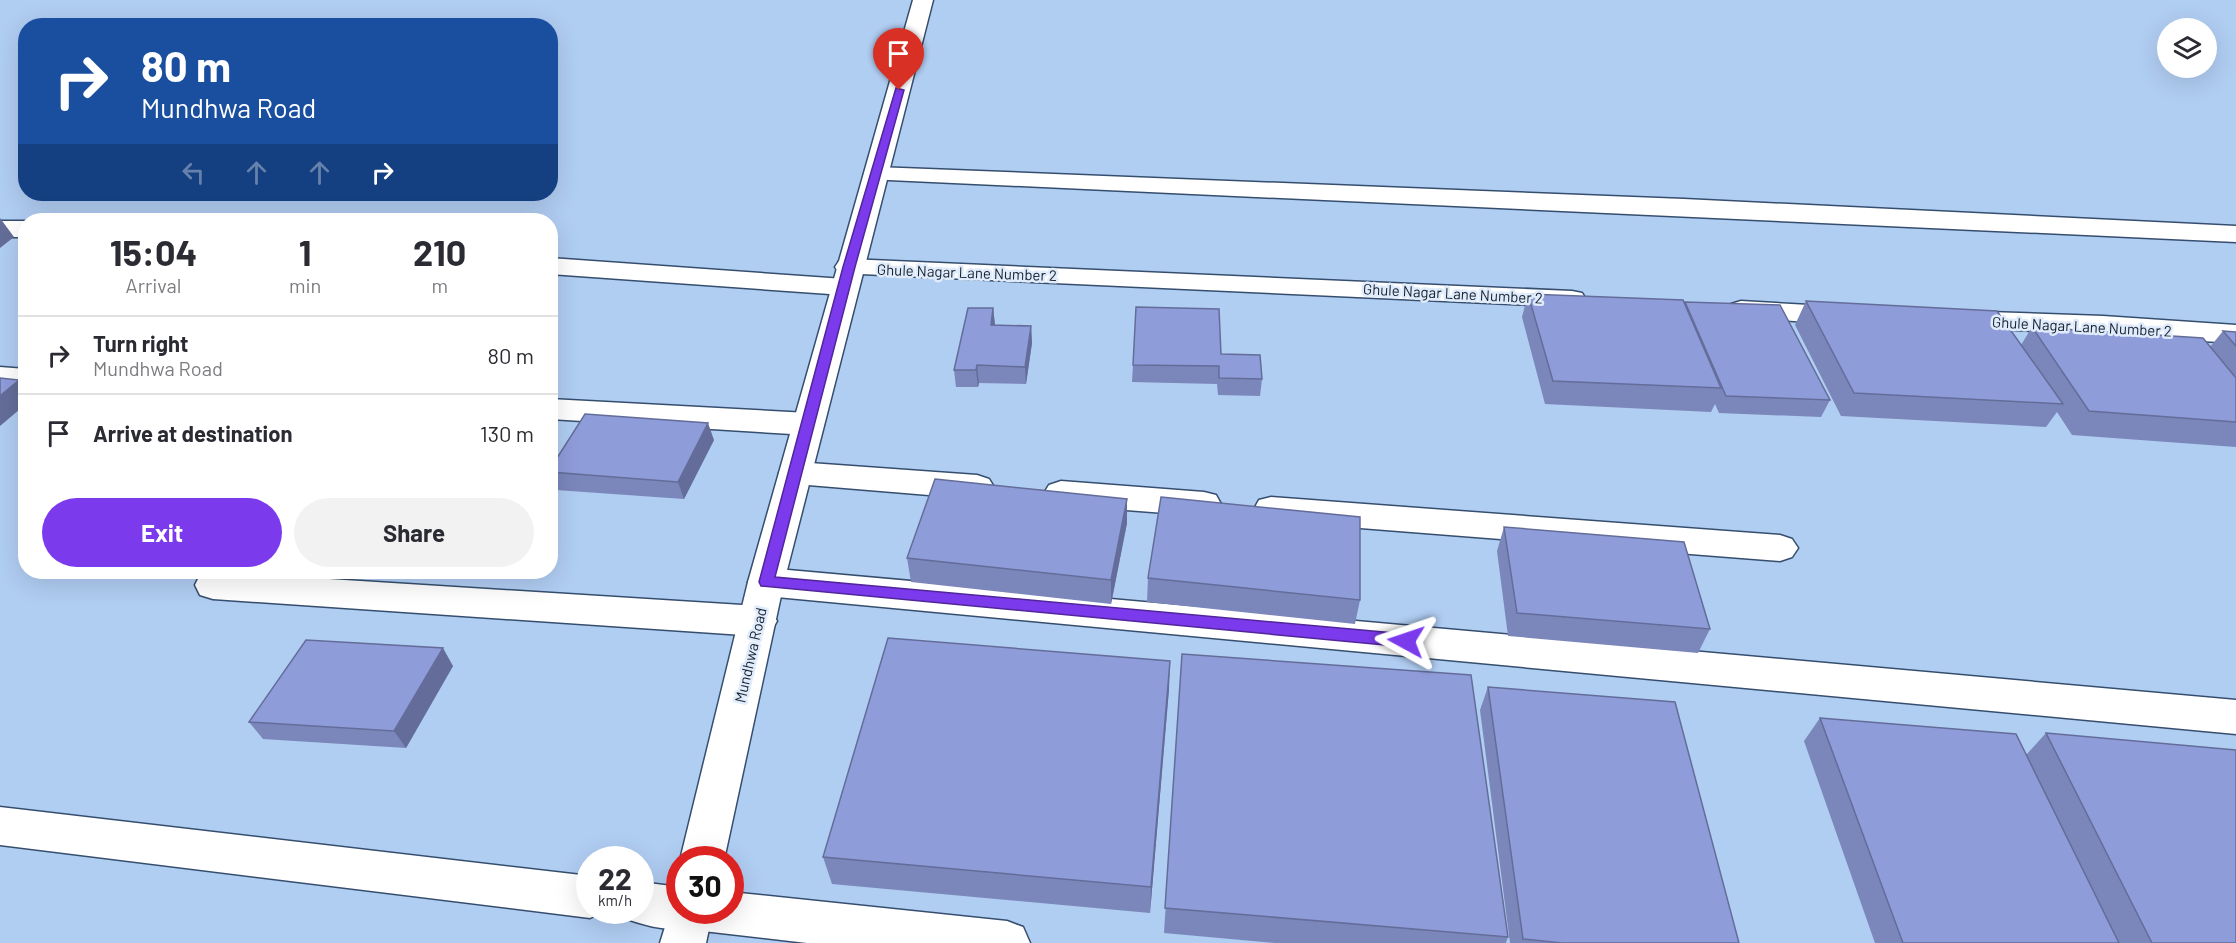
<!DOCTYPE html>
<html lang="en">
<head>
<meta charset="utf-8">
<style>
	body { margin:0; font-family:Barlow,sans-serif; background:#f2f2f3; color:#2b2b33; height:100vh; display:flex; flex-direction:column; font-size:22px; white-space:nowrap }
	* { box-sizing:border-box; margin:0 }
	p { font-size:20px; color:#7c7c81 }
	.icon { flex:none; width:33px; height:33px; fill:none; stroke:currentColor; stroke-width:2; stroke-linecap:round; stroke-linejoin:round }
	.map { position:relative; flex:1; overflow:hidden }
	.panel { position:absolute; left:18px; top:213px; width:540px; height:366px; display:flex; flex-direction:column; background:#fff; border-radius:24px; box-shadow:0 6px 24px #0002 }
	.panel>* { flex:none }
	.banner { position:absolute; left:18px; top:18px; width:540px; height:183px; border-radius:24px; box-shadow:0 6px 24px #0002; background:#1a4fa0; color:#fff; overflow:hidden }
	.buttons { position:absolute; left:2157px; top:18px; display:grid; gap:12px }
	.buttons a { display:grid; place-items:center; width:60px; height:60px; border-radius:50%; background:#fff; box-shadow:0 6px 24px #0002; font-size:30px }
	.speed { position:absolute; left:576px; top:846px; display:flex; gap:12px; font-size:30px; font-weight:700; text-align:center }
	.speed>* { display:grid; place-content:center; width:78px; height:78px; border-radius:50%; background:#fff; box-shadow:0 6px 24px #0002; line-height:1 }
	.speed small { font-size:15px; font-weight:400 }
	.speed .limit { border:9px solid #d22; background:#fff; color:#111 }
	.pin { position:absolute; display:grid; place-items:center; width:51px; height:51px; color:#fff; margin:-62px -26px; border-radius:50% 50% 50% 0; rotate:-45deg; box-shadow:0 0 6px #0007 }
	.pin .icon { rotate:45deg }
	.me { position:absolute; width:66px; margin:-33px; rotate:275deg; stroke-linejoin:round; filter:drop-shadow(0 0 4px #0008) }
	.turn { display:flex; align-items:center; gap:21px; height:126px; padding:0 24px; font-size:27px }
	.turn .icon { width:78px; height:78px; stroke-width:2.5 }
	.turn b { display:block; font-size:42px; line-height:51px }
	.lanes { display:flex; align-items:center; height:57px; padding:0 24px; background:#0003; justify-content:center; gap:30px; direction:ltr }
	.lanes .off { opacity:.35 }
	.eta { display:flex; justify-content:space-evenly; align-items:center; height:102px; text-align:center }
	.eta b { font-size:36px; font-weight:700; line-height:42px }
	.cta { display:flex; gap:12px; margin-top:auto; padding:12px 24px }
	.cta a { flex:1; height:69px; border-radius:36px; background:#7c3aed; color:#fff; font-size:24px; font-weight:700; line-height:69px; text-align:center }
	.cta a+a { background:#f2f2f3; color:#2b2b33 }
	ul { padding:0; list-style:none }
	li { display:flex; align-items:center; gap:18px; height:78px; padding:0 24px; border-top:2px solid #e1e1e2 }
	li div { flex:1 }
	li b { display:block; font-size:22px }
	li em { font-style:normal }
	.map>svg:first-child { display:block }
	.lines { fill:none; stroke-linecap:round; stroke-linejoin:round }
	.minor-casing { stroke:#364e6e; stroke-width:3 }
	.major-casing { stroke:#364e6e; stroke-width:3 }
	.minor { fill:#fff; fill-rule:evenodd }
	.major { fill:#fff; fill-rule:evenodd }
	.wall { fill:#7b86bb }
	.shaded-wall { fill:#646d99 }
	.building { fill:#8f9cda; stroke:#646d99; stroke-width:1.5 }
	.route { fill:#7c3aed; stroke:#51269a; stroke-width:1.5 }
	.labels { text-anchor:middle; dominant-baseline:central; stroke-width:5; stroke-linejoin:round; paint-order:stroke }
	.street-label { font-size:15px; fill:#16212f; stroke:#e0ecfb }
</style>
</head>
<body>
<div class="map">
<svg width="2236" height="943" viewBox="0 0 2236 943">
	<rect width="100%" height="100%" fill="#b0cdf2"/>
	<g class="lines">
		<defs>
			<g id="minor">
				<polygon points="876,167 1684,199 2236,226 2236,242 867,179 864,174 867,169"/>
				<rect x="0" y="221" width="26" height="16"/>
				<polygon points="550,258 844,279 854,281 858,287 854,293 844,295 550,274"/>
				<polygon points="849,259 1572,291 1582,293 1586,299 1582,305 1572,307 839,273 835,267 839,261"/>
				<polygon points="1741,301 1845,307 1855,310 1859,316 1855,322 1845,325 1731,316 1727,310 1731,304"/>
				<polygon points="1959,311 2103,316 2236,325 2236,343 1949,326 1945,320 1949,314"/>
				<polygon points="0,367 26,369 26,389 0,387"/>
				<polygon points="550,399 808,413 819,417 824,424 819,431 808,435 550,419"/>
				<polygon points="796,462 977,475 989,479 994,487 989,495 977,499 796,484 784,481 779,473 784,465"/>
				<polygon points="1061,481 1204,492 1216,495 1221,504 1216,513 1204,516 1061,505 1049,501 1044,493 1049,485"/>
				<polygon points="1271,497 1780,535 1792,539 1798,548 1792,557 1780,561 1271,521 1259,518 1254,509 1259,500"/>
				<polygon points="766,568 2236,700 2236,734 766,596 753,592 748,582 753,572"/>
				<polygon points="217,572 758,606 771,611 777,621 771,631 758,636 213,599 200,595 195,585 200,575"/>
				<polygon points="0,807 590,876 590,910 606,910 590,918 0,845"/>
				<path d="M 640,882 L 680,887 L 680,910 L 730,910 L 730,892 L 1007,921 L 1023,927 L 1030,943 L 807,943 L 703,931 L 689,926 C 670,933 643,925 624,918 L 621,910 L 640,910 Z"/>
			</g>
			<g id="major">
				<polygon points="913,0 933,0 784,582 724,860 680,860 748,582"/>
				<polygon points="680,893 680,910 713,910 706,943 660,943 675,895"/>
			</g>
		</defs>
		<!-- minor casing -->
		<use href="#minor" class="minor-casing"/>
		<!-- major casing -->
		<use href="#major" class="major-casing"/>
		<!-- minor -->
		<use href="#minor" class="minor"/>
		<!-- major -->
		<use href="#major" class="major"/>
	</g>
	<!-- wall -->
	<g class="wall">
		<polygon points="1528,294 1684,303 1685,302 1830,400 1821,417 1719,413 1715,404 1711,412 1545,404 1522,317"/>
		<polygon points="1806,301 2021,345 2032,327 2210,347 2223,331 2236,332 2236,447 2072,435 2057,412 2046,427 1841,416 1795,325"/>
		<polygon points="993,308 995,325 1031,326 1032,343 1026,384 979,383 978,387 956,387 954,370"/>
		<polygon points="1221,354 1262,379 1260,396 1218,395 1217,384 1132,382 1133,365"/>
		<polygon points="714,440 684,499 556,490 550,477 550,469"/>
		<polygon points="1127,499 1127,523 1111,604 911,582 907,558"/>
		<polygon points="1504,527 1710,629 1698,653 1508,636 1497,551"/>
		<polygon points="1148,578 1360,600 1355,624 1147,602"/>
		<polygon points="1182,654 1508,937 1506,943 1275,943 1164,933"/>
		<polygon points="453,666 406,748 263,739 249,722"/>
		<polygon points="1488,687 1739,943 1510,943 1480,710"/>
		<polygon points="1169,689 1150,913 832,884 823,857"/>
		<polygon points="1820,718 2026,755 2046,733 2236,943 1875,943 1804,741"/>
	</g>
	<!-- shaded-wall -->
	<g class="shaded-wall">
		<polygon points="0,218 14,237 0,248"/>
		<polygon points="993,308 995,325 991,325"/>
		<polygon points="1031,326 1032,343 1026,384 1025,367"/>
		<polygon points="977,365 979,383 978,387 976,370"/>
		<polygon points="19,380 26,388 26,404 0,426 0,396"/>
		<polygon points="708,423 714,440 684,499 678,482"/>
		<polygon points="1127,499 1127,523 1111,604 1111,580"/>
		<polygon points="443,648 453,666 406,748 394,731"/>
		<polygon points="1170,661 1169,689 1150,913 1151,887"/>
	</g>
	<!-- building -->
	<g class="building">
		<polygon points="1528,294 1683,300 1721,388 1553,381"/>
		<polygon points="1806,301 1997,311 2063,404 1854,393"/>
		<polygon points="1685,302 1780,305 1830,400 1726,396"/>
		<polygon points="1136,307 1219,309 1221,354 1260,355 1262,379 1219,378 1219,366 1133,365"/>
		<polygon points="968,308 993,308 991,325 1031,326 1025,367 977,365 976,370 954,370"/>
		<polygon points="2032,327 2203,338 2236,378 2236,422 2089,411"/>
		<polygon points="2223,331 2236,332 2236,346"/>
		<polygon points="0,378 19,380 0,396"/>
		<polygon points="585,414 708,423 678,482 550,472 550,469"/>
		<polygon points="935,479 1127,499 1111,580 907,558"/>
		<polygon points="1161,497 1360,517 1360,600 1148,578"/>
		<polygon points="1504,527 1684,542 1710,629 1517,613"/>
		<polygon points="888,638 1170,661 1151,887 823,857"/>
		<polygon points="306,640 443,648 394,731 249,722"/>
		<polygon points="1182,654 1471,675 1508,937 1165,908"/>
		<polygon points="1488,687 1675,702 1739,943 1562,943 1523,939"/>
		<polygon points="1820,718 2016,734 2119,943 1903,943"/>
		<polygon points="2046,733 2236,750 2236,943 2152,943"/>
	</g>
	<!-- route -->
	<polygon class="route" points="896,88 904,90 855,267 775,577 1406,634 1414,641 1412,645 1406,647 761,586 759,582 843,267"/>
	<g class="labels">
		<!-- street labels -->
		<g class="street-label">
			<text transform="translate(967 272) rotate(2)">Ghule Nagar Lane Number 2</text>
			<text transform="translate(1453 293) rotate(3)">Ghule Nagar Lane Number 2</text>
			<text transform="translate(2082 326) rotate(3)">Ghule Nagar Lane Number 2</text>
			<text transform="translate(750 655) rotate(-77)">Mundhwa Road</text>
		</g>
	</g>
</svg>
<div class="buttons">
<a><svg class="icon" aria-label="layers" viewBox="0 0 24 24"><path d="M12 4l9 5-9 5-9-5zM3 14l9 5 9-5"/></svg></a>
</div>
<div class="speed"><div>22<small>km/h</small></div><div class="limit">30</div></div>
<div class="pin" style="left:899px;top:90px;background:#d93025"><svg class="icon" aria-label="arrive" viewBox="0 0 24 24"><path d="M6 21V4h12l-3 4 3 4H6"/></svg></div>
<svg class="me" style="left:1406px;top:641px" viewBox="-20 -20 40 40"><path d="M0-17L14 15 0 8-14 15z" fill="#7c3aed" stroke="#fff" stroke-width="4"/></svg>
<div class="banner">
<div class="turn"><svg class="icon" aria-label="right" viewBox="0 0 24 24"><path d="M7 20v-9h11M14 6l5 5-5 5"/></svg><div><b>80 m</b>Mundhwa Road</div></div>
<div class="lanes"><svg class="icon off" aria-label="left" viewBox="0 0 24 24"><path d="M17 20v-9H6M10 6l-5 5 5 5"/></svg><svg class="icon off" aria-label="ahead" viewBox="0 0 24 24"><path d="M12 20V5M6 11l6-6 6 6"/></svg><svg class="icon off" aria-label="ahead" viewBox="0 0 24 24"><path d="M12 20V5M6 11l6-6 6 6"/></svg><svg class="icon" aria-label="right" viewBox="0 0 24 24"><path d="M7 20v-9h11M14 6l5 5-5 5"/></svg></div>
</div>
<section class="panel">
<div class="eta">
<div><b>15:04</b><p>Arrival</p></div>
<div><b>1</b><p>min</p></div>
<div><b>210</b><p>m</p></div>
</div>
<ul>
<li><svg class="icon" aria-label="right" viewBox="0 0 24 24"><path d="M7 20v-9h11M14 6l5 5-5 5"/></svg><div><b>Turn right</b><p>Mundhwa Road</p></div><em>80 m</em></li>
<li><svg class="icon" aria-label="arrive" viewBox="0 0 24 24"><path d="M6 21V4h12l-3 4 3 4H6"/></svg><div><b>Arrive at destination</b></div><em>130 m</em></li>
</ul>
<div class="cta"><a>Exit</a><a>Share</a></div>
</section>
</div>
</body>
</html>
